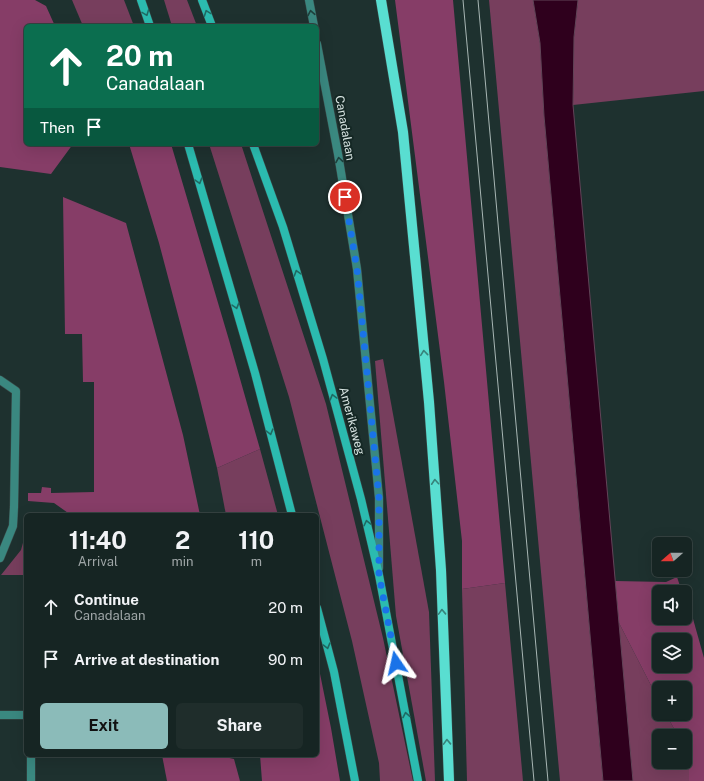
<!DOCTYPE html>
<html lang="en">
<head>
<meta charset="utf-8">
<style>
	body { margin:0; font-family:"Public Sans",sans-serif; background:#1f2d2b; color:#f1f3f6; height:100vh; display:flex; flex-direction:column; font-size:15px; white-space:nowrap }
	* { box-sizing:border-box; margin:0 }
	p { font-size:13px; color:#9ea5a6 }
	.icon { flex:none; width:22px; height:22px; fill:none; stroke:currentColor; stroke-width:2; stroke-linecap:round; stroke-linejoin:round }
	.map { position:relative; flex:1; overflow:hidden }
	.panel { position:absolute; left:24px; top:513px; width:295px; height:244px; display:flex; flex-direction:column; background:#162523; border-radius:6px; box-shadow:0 4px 16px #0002,0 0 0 1px #354241 }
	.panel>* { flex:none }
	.top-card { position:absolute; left:24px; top:24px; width:295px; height:122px; border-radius:6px; box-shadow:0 4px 16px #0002,0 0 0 1px #354241; background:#0b6e4f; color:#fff; overflow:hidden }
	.needle { width:26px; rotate:250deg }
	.fabs { position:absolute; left:652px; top:537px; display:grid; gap:8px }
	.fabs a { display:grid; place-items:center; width:40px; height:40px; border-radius:6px; background:#162523; box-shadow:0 4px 16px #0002,0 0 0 1px #354241; font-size:20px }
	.pin { position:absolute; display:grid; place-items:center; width:34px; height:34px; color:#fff; margin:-17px; border:2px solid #fff; border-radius:50%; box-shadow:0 1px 4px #0007 }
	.me { position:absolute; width:44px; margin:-22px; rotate:349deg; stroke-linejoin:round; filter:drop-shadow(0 0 3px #0008) }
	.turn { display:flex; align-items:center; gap:14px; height:84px; padding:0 16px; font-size:18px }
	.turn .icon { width:52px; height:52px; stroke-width:2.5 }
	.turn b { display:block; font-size:28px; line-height:34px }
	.then { display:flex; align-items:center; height:38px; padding:0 16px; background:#0003; gap:8px; font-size:15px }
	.eta { display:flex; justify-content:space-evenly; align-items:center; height:68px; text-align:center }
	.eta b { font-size:24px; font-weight:700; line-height:28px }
	.primary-button { display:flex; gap:8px; margin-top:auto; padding:8px 16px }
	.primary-button a { flex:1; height:46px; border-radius:6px; background:#8bbbb9; color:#111; font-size:16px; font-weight:700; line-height:46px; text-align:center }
	.primary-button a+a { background:#1f2d2b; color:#f1f3f6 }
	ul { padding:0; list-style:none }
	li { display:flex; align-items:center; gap:12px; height:52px; padding:0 16px }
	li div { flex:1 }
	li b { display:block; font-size:15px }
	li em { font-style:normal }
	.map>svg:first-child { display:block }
	.green { fill:#773e5d }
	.forest { fill:#863d67; fill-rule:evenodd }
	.water { fill:#2f001d; stroke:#624458 }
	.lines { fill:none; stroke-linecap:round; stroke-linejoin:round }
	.service-casing { stroke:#3c4e4c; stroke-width:9 }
	.minor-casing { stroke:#3c4e4c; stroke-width:9 }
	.secondary-casing { stroke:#3c4e4c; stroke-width:9 }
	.primary-casing { stroke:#3c4e4c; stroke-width:11 }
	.service { stroke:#3a8880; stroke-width:8 }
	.minor { stroke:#3a8880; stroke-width:8 }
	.secondary { stroke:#2bbbaf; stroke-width:8 }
	.primary { stroke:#59ded1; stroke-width:10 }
	.tram { stroke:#a8b6b4; stroke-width:1 }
	.oneway { stroke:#1f6a63 }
	.oneway2 { stroke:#1e403c }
	.oneway3 { stroke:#37837b }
	.route { stroke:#1a73e8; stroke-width:7; stroke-dasharray:0 12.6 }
	.labels { text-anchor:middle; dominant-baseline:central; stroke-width:4; stroke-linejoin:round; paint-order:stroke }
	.street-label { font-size:12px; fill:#d8e4e2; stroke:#152825 }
</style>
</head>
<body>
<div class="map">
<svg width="704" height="781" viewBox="0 0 704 781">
	<rect width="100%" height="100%" fill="#1e312f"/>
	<!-- green -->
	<g class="green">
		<polygon points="72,0 124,0 134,26 83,26"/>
		<polygon points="164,0 187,0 197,26 172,26"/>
		<polygon points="489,0 533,0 540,43 544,116 603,781 560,781"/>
		<polygon points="578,0 704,0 704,91 573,105 574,37"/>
		<polygon points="209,144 241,144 326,404 383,638 413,781 380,781 379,763 352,641 289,397"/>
		<polygon points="383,359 429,612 435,781 426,781 396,616 375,361"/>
		<polygon points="260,449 278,515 226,515 217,468"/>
		<polygon points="26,532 26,575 1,575 21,550"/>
		<polygon points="505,583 523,781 467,781 462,589"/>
		<polygon points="618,621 659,701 659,714 666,714 678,736 659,736 659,762 685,762 685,755 689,769 689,781 633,781"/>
	</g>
	<!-- forest -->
	<g class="forest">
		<polygon points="0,0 35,0 46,6 55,26 26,26 26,144 73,144 51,174 0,167"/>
		<polygon points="395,0 453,0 505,583 462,589 462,541 444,382"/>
		<polygon points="129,144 171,144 229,340 260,449 217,468 197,387 159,243"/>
		<polygon points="63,197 126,223 183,435 200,515 71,515 54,503 28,501 28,493 41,493 42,487 51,488 51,493 94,492 94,382 83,382 82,334 65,334"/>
		<path d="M 677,577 L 682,592 L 659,592 L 659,618 L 685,618 L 685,601 L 688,601 L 704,658 L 704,781 L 689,781 L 689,769 L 685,755 L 685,736 L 678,736 L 666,714 L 685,714 L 685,688 L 659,688 L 659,701 L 618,621 L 615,581 L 666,582 ZM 659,640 L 685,640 L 685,666 L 659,666 Z"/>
		<polygon points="317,659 331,728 340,781 262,781 260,755 317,755"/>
		<polygon points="162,755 216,755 234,759 240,781 167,781"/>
	</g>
	<!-- water -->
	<polygon class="water" points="533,0 578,0 574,37 573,105 633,781 603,781 544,116 540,43"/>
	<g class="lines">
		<defs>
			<g id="service">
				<polyline points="0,715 26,715"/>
				<polyline points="31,781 31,755"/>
			</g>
			<g id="minor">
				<polyline points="309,0 314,26"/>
				<polyline points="317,44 338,154 357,269 379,498 379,568"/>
				<polyline points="0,380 16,391 14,507 13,526 0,558"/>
			</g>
			<g id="secondary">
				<polyline points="141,0 150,26"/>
				<polyline points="202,0 212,26"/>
				<polyline points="188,144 255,373 292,515"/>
				<polyline points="253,144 283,227 323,359 361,499 379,575 418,781"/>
				<polyline points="317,608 334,672 355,781"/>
			</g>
			<polyline id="primary" points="381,0 403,132 429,402 441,570 449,781"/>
		</defs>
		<!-- service casing -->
		<use href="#service" class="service-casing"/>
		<!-- minor casing -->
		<use href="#minor" class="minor-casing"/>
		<!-- secondary casing -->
		<use href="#secondary" class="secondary-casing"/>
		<!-- primary casing -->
		<use href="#primary" class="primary-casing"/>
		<!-- service -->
		<use href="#service" class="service"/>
		<!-- minor -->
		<use href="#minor" class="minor"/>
		<!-- secondary -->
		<use href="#secondary" class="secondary"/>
		<!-- primary -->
		<use href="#primary" class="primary"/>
		<!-- tram -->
		<g class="tram">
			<polyline points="463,0 534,781"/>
			<polyline points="478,0 548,781"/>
		</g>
	</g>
	<!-- one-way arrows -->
	<defs><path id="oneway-chevron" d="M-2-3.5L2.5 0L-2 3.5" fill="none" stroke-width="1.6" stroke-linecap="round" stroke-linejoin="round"/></defs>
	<g class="oneway">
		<use href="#oneway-chevron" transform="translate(146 13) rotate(69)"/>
		<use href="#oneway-chevron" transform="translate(207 13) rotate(-110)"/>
		<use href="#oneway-chevron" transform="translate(199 181) rotate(74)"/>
		<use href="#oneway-chevron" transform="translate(297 273) rotate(-107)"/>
		<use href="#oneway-chevron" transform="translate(236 306) rotate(74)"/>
		<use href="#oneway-chevron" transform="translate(333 397) rotate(-105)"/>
		<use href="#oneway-chevron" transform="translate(270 432) rotate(75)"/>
		<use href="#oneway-chevron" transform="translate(367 523) rotate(-103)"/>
		<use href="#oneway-chevron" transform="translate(327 646) rotate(75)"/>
		<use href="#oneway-chevron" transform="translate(406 715) rotate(-101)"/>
	</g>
	<g class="oneway2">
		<use href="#oneway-chevron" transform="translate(311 13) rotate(-101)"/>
		<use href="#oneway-chevron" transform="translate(339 160) rotate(-99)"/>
	</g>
	<g class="oneway3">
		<use href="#oneway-chevron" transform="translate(424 353) rotate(-96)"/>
		<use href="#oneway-chevron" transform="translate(435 482) rotate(-94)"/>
		<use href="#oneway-chevron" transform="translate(442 612) rotate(-92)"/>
		<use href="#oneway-chevron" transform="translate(447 742) rotate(-92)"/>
	</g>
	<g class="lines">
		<!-- route -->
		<polyline class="route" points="345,197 357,269 379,498 379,575 396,663"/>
	</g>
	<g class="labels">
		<!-- street labels -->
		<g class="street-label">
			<text transform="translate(345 128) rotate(80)">Canadalaan</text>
			<text transform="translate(352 421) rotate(75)">Amerikaweg</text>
		</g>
	</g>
</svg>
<div class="fabs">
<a><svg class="needle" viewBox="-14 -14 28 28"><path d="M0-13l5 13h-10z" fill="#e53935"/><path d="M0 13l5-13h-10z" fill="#9ea5a6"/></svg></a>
<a><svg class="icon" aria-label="sound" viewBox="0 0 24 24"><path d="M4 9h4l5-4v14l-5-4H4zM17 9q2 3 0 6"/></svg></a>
<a><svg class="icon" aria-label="layers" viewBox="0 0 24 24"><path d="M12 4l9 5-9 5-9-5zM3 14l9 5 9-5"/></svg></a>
<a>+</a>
<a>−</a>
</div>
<div class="pin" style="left:345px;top:197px;background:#d93025"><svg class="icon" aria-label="arrive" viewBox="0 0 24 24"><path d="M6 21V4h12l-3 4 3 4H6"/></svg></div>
<svg class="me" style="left:396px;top:663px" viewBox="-20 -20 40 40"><path d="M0-17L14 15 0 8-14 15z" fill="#1a73e8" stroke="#fff" stroke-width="4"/></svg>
<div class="top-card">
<div class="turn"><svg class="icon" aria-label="ahead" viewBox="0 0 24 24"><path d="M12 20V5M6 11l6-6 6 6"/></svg><div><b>20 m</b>Canadalaan</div></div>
<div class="then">Then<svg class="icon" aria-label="arrive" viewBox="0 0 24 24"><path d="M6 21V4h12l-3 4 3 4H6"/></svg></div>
</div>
<section class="panel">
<div class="eta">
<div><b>11:40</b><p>Arrival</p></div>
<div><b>2</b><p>min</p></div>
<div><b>110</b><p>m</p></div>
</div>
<ul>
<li><svg class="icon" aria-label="ahead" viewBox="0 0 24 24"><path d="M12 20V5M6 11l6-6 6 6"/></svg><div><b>Continue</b><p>Canadalaan</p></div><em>20 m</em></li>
<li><svg class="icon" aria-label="arrive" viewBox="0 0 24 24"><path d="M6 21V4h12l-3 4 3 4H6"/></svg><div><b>Arrive at destination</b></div><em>90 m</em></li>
</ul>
<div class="primary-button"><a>Exit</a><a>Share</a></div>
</section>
</div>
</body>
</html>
